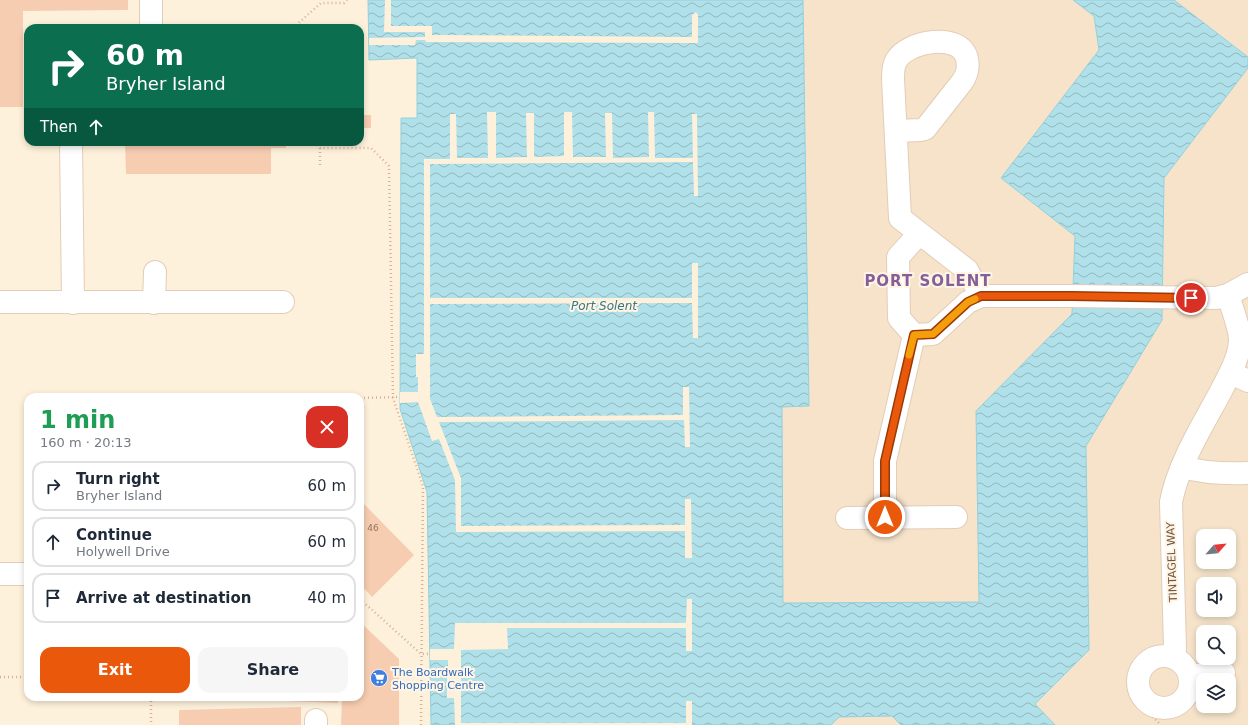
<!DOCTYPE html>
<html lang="en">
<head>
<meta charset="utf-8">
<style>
	body { margin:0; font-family:"DejaVu Sans",sans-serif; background:#f6f6f7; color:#1f2937; height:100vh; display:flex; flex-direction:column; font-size:15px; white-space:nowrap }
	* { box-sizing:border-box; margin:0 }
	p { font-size:13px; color:#747a83 }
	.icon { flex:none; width:22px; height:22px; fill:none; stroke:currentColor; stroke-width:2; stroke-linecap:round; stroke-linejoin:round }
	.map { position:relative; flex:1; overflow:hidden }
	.drawer { position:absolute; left:24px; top:393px; width:340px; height:308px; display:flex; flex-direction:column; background:#fff; border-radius:12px; box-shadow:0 2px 6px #0003 }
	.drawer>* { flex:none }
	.hud { position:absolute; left:24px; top:24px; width:340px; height:122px; border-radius:12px; box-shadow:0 2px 6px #0003; background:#0b6e4f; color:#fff; overflow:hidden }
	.needle { width:26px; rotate:63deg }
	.buttons { position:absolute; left:1196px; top:529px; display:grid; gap:8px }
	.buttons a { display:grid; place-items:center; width:40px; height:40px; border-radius:8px; background:#fff; box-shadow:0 2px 6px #0003; font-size:20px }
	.pin { position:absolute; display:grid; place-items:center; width:34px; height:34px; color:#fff; margin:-17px; border:2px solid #fff; border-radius:50%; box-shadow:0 1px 4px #0007 }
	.me { position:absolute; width:44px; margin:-22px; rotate:0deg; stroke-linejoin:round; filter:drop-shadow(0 0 3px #0008) }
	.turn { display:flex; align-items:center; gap:14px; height:84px; padding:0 16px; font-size:18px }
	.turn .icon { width:52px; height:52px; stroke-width:2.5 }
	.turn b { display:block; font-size:28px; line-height:34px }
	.then { display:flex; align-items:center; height:38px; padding:0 16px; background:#0003; gap:8px; font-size:15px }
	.round { display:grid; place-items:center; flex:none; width:42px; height:42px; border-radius:12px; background:#f6f6f7 }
	.headline { display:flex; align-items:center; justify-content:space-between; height:68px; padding:0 16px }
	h1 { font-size:24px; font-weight:700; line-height:30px; color:#1e9e55 }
	.action { display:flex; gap:8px; margin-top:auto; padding:8px 16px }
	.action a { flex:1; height:46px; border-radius:12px; background:#ea580c; color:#fff; font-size:16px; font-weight:700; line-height:46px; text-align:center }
	.action a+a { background:#f6f6f7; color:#1f2937 }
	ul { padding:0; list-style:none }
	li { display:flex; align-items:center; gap:12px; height:50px; margin:0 8px 6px; padding:0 8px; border:2px solid #e0e1e3; border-radius:12px }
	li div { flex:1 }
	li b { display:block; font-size:15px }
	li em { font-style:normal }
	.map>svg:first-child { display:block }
	.residential { fill:#f6e3ca; fill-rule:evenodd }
	.water { fill:url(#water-waves); stroke:#95d0db }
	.pier { fill:#fef1dc }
	.building { fill:#f6cdb1 }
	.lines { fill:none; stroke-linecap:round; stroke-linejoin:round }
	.minor-casing { stroke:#e2cdb8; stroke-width:24 }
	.path { stroke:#dab195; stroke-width:2.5; stroke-dasharray:1 3; stroke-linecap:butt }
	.minor { stroke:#fff; stroke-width:22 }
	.route-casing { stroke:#983908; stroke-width:10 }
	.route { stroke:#ea580c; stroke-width:7 }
	.slow { stroke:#f59e0b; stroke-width:7 }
	.labels { text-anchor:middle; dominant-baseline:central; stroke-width:4; stroke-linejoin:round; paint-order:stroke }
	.number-label { font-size:9px; fill:#95745e }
	.street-label { font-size:11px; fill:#755643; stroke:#fff5e4 }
	.shop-label { font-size:11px; fill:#366cbe; stroke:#fff5e4; text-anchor:start }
	.water-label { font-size:12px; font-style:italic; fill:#397784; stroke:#fff5e4 }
	.district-label { font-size:15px; font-weight:bold; letter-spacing:1px; fill:#865e99; stroke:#fff5e4 }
</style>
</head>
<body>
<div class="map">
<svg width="1248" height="725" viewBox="0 0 1248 725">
	<defs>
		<pattern id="water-waves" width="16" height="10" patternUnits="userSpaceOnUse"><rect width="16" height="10" fill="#b0e0e9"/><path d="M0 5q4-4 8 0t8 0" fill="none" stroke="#94b8be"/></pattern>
	</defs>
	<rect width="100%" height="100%" fill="#fef1dc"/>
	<!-- residential -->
	<g class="residential">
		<polygon points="803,0 1073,0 1094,16 1099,50 1001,178 1075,236 1072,314 976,411 979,602 782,603 782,407 809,406"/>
		<polygon points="1174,0 1248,0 1248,57"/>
		<path d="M 1248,68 L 1248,725 L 1055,725 L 1035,704 L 1089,650 L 1086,446 L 1162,320 L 1164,178 ZM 1203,536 L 1229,536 L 1229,562 L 1203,562 ZM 1203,584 L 1229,584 L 1229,610 L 1203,610 ZM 1203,632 L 1229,632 L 1229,658 L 1203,658 ZM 1203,680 L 1229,680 L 1229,706 L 1203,706 Z"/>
		<polygon points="892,716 901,725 831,725 839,717"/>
	</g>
	<!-- water -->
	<polygon class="water" points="368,0 803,0 809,406 782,407 783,603 979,602 976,411 1072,314 1075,236 1001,178 1099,50 1094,16 1073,0 1174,0 1248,57 1248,68 1164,178 1162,320 1086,446 1089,650 1035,704 1055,725 901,725 892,716 839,717 831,725 431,725 427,492 400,409 401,118 417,118 417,58 369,60"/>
	<!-- pier -->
	<g class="pier">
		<polygon points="385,0 391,0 391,26 432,26 432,35 692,37 692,15 696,12 698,15 698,43 426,42 425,40 416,40 415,45 369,45 369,38 425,37 425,32 384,32"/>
		<polygon points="487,112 496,112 496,158 527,157 526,113 534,113 534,157 564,156 564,112 572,112 573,157 606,157 605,113 612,113 613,158 649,157 648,112 654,112 655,158 693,158 692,114 697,114 698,196 694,196 693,162 430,164 430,298 692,298 692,263 698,263 698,338 693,338 692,303 430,304 430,399 437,417 683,415 683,387 689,387 690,447 685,447 684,420 439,422 461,478 461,526 685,525 685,499 691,499 692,558 685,558 685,531 456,532 455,480 439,439 432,441 418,402 400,403 400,392 418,392 418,377 416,377 416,354 424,354 424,159 450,159 450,114 456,114 457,158 488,158"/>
		<polygon points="687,599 692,599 692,651 686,651 686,628 507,628 508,649 461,650 461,723 686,723 686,701 692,701 692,725 455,725 454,698 447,698 447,676 448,676 448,660 430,660 430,649 454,649 455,623 686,623"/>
	</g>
	<!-- building -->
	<g class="building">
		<polygon points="0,0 128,0 128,10 23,11 23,107 0,107"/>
		<rect x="360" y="115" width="11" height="13"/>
		<polygon points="125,142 286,142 286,148 271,148 271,174 126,174"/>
		<polygon points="360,500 414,555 372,597 360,584"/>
		<polygon points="360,622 399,659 399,725 341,725 342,697 360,697"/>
		<polygon points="288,697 339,697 338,703 288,701"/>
		<polygon points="301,707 301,725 179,725 179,710"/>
	</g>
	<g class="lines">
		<defs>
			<g id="minor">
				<polyline points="151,28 151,0"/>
				<path d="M 896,131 L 920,130 L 925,129 L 962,82 C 967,75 969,69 967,59 C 961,31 906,41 896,61 C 893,66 893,74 893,79 L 900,218 L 967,270 L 981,296"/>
				<polyline points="71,142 73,303"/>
				<polyline points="919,234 898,257 899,318 914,335 933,334 968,302 981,296 1072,296 1216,298 1228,295 1248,284"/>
				<polyline points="0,302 283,302"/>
				<polyline points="154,303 155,272"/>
				<polyline points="1231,373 1248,381"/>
				<path d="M 1182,467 C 1204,473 1225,474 1248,473"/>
				<polyline points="885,517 885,461 914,335"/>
				<polyline points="847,518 956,517"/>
				<polyline points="0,574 28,574"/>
				<circle cx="1164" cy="682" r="26"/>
				<path d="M 1174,658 L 1175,648 L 1171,502 C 1178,464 1203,425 1221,391 C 1229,375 1240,357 1240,339 C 1239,325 1232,309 1228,295"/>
				<polyline points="1190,677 1203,674 1224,673"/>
				<polyline points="316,720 316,725"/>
			</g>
		</defs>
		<!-- minor casing -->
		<use href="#minor" class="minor-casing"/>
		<!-- path -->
		<g class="path">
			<polyline points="293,28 321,3 344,3 347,0"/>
			<polyline points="314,142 320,148 371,148 389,166 393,398 423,486 421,725"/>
			<polyline points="320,148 320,165"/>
			<polyline points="360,398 400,397"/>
			<polyline points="360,599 421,654 430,654"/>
			<polyline points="0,677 28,677"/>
			<polyline points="151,697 151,725"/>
			<polyline points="1149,705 1153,717 1161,725"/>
		</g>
		<!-- minor -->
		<use href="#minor" class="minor"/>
	</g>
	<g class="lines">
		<defs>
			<polyline id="route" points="885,517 885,461 914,335 933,334 968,302 981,296 1072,296 1191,298"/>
		</defs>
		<!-- route casing -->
		<use href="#route" class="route-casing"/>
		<!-- route -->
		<use href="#route" class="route"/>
		<!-- slow -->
		<polyline class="slow" points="909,355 914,335 933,334 968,302 975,299"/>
	</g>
	<!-- icons -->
	<defs>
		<symbol id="supermarket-disc" viewBox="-11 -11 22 22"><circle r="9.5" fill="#3f7fe0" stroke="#fff5e4"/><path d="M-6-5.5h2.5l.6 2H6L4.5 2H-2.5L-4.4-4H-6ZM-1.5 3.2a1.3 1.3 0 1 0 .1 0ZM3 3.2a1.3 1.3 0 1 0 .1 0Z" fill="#fff"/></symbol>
	</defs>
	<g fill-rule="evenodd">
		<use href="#supermarket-disc" x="369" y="668" width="20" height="20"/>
	</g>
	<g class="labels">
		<!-- number labels -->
		<g class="number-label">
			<text x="373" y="528">46</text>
		</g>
		<!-- street labels -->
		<g class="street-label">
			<text transform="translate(1172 562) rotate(-92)">TINTAGEL WAY</text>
		</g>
		<!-- shop labels -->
		<g class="shop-label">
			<text x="392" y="672">The Boardwalk<tspan x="392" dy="13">Shopping Centre</tspan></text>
		</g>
		<!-- water labels -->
		<g class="water-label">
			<text x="604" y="306">Port Solent</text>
		</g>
		<!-- district labels -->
		<g class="district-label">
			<text x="928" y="281">PORT SOLENT</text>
		</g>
	</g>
</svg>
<div class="buttons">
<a><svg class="needle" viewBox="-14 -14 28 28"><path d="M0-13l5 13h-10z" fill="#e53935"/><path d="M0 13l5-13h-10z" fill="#747a83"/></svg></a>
<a><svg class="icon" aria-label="sound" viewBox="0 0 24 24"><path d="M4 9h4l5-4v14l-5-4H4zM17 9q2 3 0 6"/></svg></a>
<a><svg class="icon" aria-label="search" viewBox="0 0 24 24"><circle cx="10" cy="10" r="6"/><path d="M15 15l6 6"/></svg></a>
<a><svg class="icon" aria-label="layers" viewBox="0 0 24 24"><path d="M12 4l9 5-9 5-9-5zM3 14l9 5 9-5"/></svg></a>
</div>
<div class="pin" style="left:1191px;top:298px;background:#d93025"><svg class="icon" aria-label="arrive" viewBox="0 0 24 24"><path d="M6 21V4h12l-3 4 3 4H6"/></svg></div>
<svg class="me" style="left:885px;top:517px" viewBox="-20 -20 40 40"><circle r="17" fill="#ea580c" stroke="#fff" stroke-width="3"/><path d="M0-11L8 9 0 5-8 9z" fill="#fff"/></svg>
<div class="hud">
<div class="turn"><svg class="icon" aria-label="right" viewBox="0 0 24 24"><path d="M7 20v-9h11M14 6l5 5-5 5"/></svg><div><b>60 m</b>Bryher Island</div></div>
<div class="then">Then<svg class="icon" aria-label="ahead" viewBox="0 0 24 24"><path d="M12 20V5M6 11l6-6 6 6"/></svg></div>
</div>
<section class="drawer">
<div class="headline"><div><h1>1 min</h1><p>160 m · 20:13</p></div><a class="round" style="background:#d93025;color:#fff"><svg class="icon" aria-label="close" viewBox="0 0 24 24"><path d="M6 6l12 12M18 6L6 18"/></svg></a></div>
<ul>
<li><svg class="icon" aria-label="right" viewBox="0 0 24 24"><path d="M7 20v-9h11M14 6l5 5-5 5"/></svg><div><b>Turn right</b><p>Bryher Island</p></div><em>60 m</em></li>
<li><svg class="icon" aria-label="ahead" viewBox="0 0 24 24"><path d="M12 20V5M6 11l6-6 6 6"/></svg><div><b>Continue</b><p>Holywell Drive</p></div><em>60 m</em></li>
<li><svg class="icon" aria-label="arrive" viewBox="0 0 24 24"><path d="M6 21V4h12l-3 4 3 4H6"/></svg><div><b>Arrive at destination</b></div><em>40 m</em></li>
</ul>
<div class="action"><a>Exit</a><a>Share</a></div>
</section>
</div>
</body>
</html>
